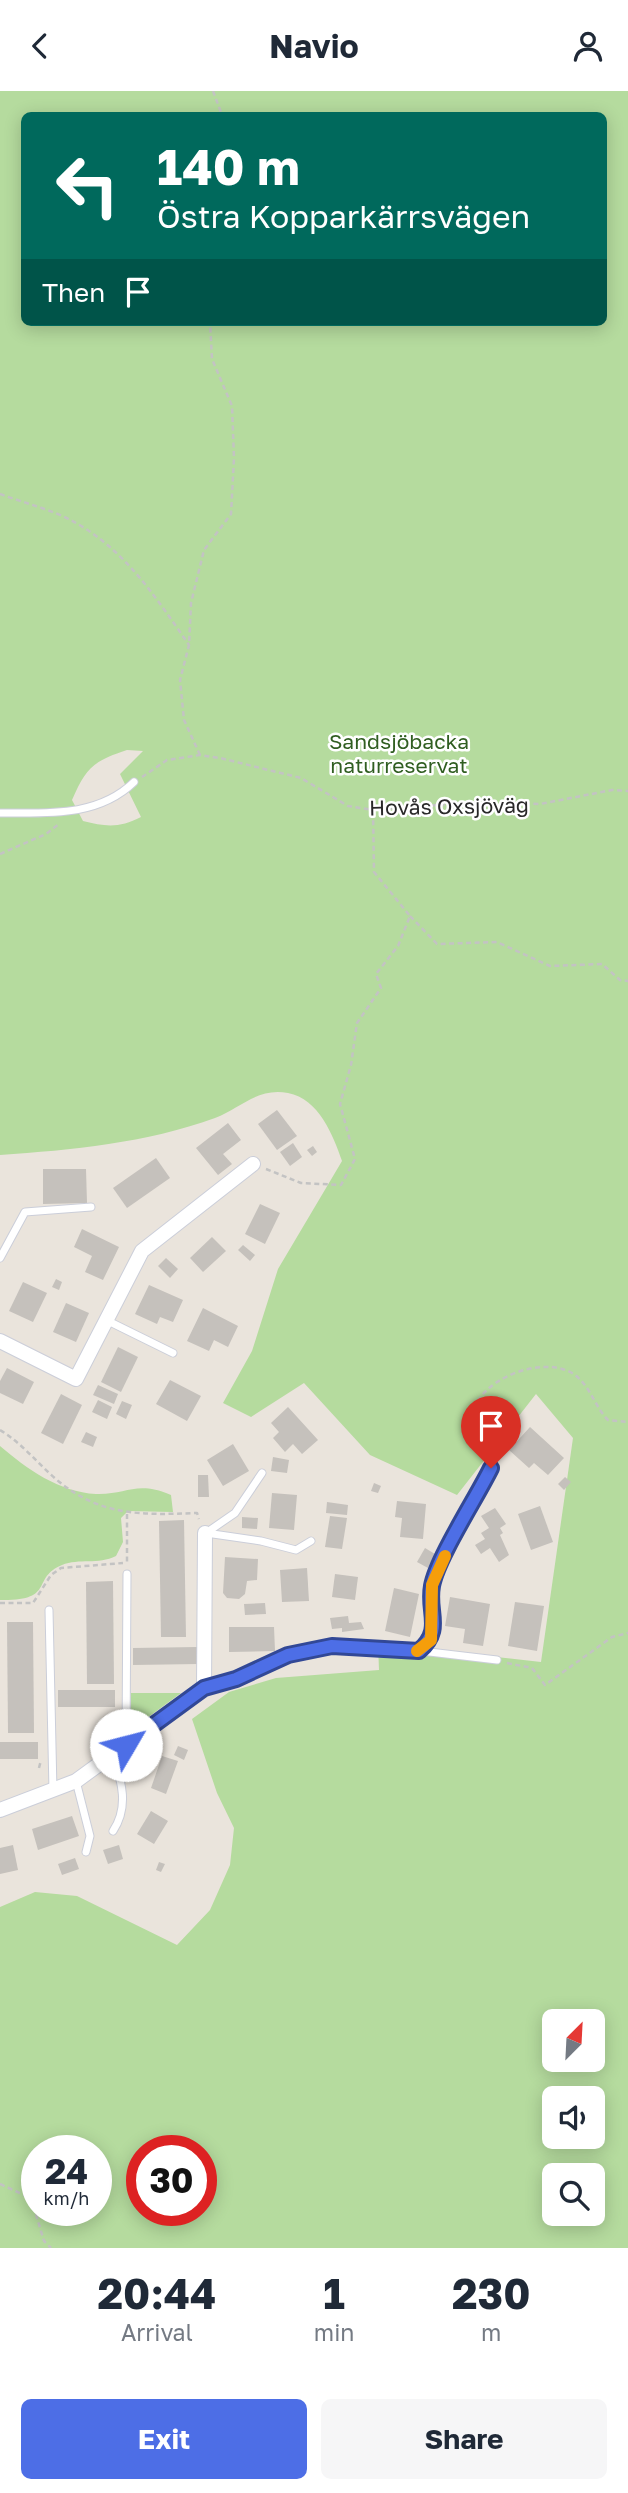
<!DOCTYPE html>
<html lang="en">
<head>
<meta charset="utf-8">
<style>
	body { margin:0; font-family:"Golos Text",sans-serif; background:#f6f6f7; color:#1f2937; height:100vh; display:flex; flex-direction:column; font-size:26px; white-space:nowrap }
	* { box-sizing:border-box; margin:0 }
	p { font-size:23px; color:#747a83 }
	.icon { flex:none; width:38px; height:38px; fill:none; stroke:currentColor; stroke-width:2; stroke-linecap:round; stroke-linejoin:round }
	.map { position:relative; height:2157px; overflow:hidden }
	.side { display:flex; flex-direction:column; background:#fff; flex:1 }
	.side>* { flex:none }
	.banner { position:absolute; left:21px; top:21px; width:586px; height:214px; border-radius:10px; box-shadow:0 4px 18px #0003; background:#00695c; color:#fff; overflow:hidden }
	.needle { width:46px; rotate:24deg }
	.buttons { position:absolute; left:542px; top:1918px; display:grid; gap:14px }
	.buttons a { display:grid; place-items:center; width:63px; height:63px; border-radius:10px; background:#fff; box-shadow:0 4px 18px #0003; font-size:35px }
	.speed { position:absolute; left:21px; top:2044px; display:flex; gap:14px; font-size:35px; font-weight:700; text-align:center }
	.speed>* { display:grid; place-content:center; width:91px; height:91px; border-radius:50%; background:#fff; box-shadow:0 4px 18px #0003; line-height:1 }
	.speed small { font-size:18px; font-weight:400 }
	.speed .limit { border:10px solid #d22; background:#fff; color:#111 }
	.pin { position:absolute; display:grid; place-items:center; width:60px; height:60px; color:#fff; margin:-72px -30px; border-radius:50% 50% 50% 0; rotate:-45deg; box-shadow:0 0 7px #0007 }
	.pin .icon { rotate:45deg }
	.me { position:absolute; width:77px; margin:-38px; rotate:53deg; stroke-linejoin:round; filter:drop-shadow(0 0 5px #0008) }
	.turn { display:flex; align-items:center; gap:24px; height:147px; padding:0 21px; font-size:32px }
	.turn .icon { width:91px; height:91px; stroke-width:2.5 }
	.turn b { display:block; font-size:49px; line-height:60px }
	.then { display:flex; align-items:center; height:66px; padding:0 21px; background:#0003; gap:14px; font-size:26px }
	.eta { display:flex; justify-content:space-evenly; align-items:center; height:119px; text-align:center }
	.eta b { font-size:42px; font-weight:700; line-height:49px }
	.button { display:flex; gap:14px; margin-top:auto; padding:14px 21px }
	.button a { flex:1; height:80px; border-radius:10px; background:#4d6ee6; color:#fff; font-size:28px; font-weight:700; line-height:80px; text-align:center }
	.button a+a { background:#f6f6f7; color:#1f2937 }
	header { display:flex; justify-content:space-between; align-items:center; height:91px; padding:0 21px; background:#fff; font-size:32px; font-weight:700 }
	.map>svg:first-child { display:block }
	.green { fill:#b5db9e; fill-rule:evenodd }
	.building { fill:#c5c1bc }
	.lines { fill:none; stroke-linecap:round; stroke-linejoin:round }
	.lane-casing { stroke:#cbced9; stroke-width:9 }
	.street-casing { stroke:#cbced9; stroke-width:16 }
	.path { stroke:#c3c3c3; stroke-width:2.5; stroke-dasharray:5 3.5; stroke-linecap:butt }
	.lane { stroke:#fff; stroke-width:7 }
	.street { stroke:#fff; stroke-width:14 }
	.route-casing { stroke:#324896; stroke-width:18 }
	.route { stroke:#4d6ee6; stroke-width:12 }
	.slow { stroke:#f59e0b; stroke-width:12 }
	.labels { text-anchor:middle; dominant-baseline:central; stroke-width:5; stroke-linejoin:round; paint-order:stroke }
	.park-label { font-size:21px; fill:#305e21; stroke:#fff }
	.street-label { font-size:21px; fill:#292929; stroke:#fff }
</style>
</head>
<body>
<header><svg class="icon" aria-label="back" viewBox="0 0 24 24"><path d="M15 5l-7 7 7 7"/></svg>Navio<svg class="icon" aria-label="person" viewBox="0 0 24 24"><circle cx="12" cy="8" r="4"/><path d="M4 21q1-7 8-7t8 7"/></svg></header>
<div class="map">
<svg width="628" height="2157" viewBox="0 0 628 2157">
	<rect width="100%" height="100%" fill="#eae4dc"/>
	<!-- green -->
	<g class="green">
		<path d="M 0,0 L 628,0 L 628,2157 L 0,2157 L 0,1816 L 35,1801 L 77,1805 L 177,1854 L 210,1819 L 230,1774 L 234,1737 L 217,1702 L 192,1628 L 229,1601 L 276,1587 L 379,1579 L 378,1553 L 541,1571 L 573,1347 L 536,1303 L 457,1404 L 370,1364 L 304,1292 L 251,1326 L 223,1312 L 252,1260 L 278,1178 L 342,1070 C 333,1044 319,1008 288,1002 C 258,996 241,1017 215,1027 C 146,1052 72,1059 0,1064 ZM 24,24 L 604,24 L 604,231 L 24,231 ZM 127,659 L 143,660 L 120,683 L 141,726 C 120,737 106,736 83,730 L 72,709 C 86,677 93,670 127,659 ZM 555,1930 L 593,1930 L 593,1969 L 555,1969 ZM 555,2007 L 593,2007 L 593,2046 L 555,2046 ZM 37,2060 L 96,2060 L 96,2119 L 37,2119 ZM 142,2060 L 201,2060 L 201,2119 L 142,2119 ZM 555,2084 L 593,2084 L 593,2123 L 555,2123 Z"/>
		<path d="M 0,1355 C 27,1378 59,1401 96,1403 C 127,1404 136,1389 171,1404 L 173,1421 L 128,1420 L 121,1427 L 123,1451 L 116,1465 C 98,1474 79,1467 62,1474 C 30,1487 57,1510 0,1509 Z"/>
		<polygon points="131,1602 181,1602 143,1630 131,1620"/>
	</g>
	<!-- building -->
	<g class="building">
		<polygon points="277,1019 297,1045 277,1059 258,1033"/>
		<polygon points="228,1032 241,1049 223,1063 232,1073 218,1084 196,1057"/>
		<polygon points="293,1052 302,1066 290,1075 280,1061"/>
		<polygon points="313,1055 317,1061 312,1065 307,1059"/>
		<polygon points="156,1067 170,1087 127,1117 113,1097"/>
		<polygon points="43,1078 86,1078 87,1112 43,1113"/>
		<polygon points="260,1113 280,1122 265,1153 245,1143"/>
		<polygon points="82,1138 119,1156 103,1189 85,1181 92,1165 74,1156"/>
		<polygon points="212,1146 226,1160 203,1181 190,1167"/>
		<polygon points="243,1154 255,1164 250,1170 238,1159"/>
		<polygon points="166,1167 178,1178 170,1187 158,1175"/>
		<polygon points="56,1188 62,1191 59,1199 52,1196"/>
		<polygon points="23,1191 47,1202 33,1231 9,1220"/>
		<polygon points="149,1194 183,1209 173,1231 160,1226 157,1233 135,1223"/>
		<polygon points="66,1212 89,1222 76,1251 53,1241"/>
		<polygon points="203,1217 238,1235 228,1256 214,1249 209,1260 187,1250"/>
		<polygon points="118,1256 138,1266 121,1301 101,1291"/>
		<polygon points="7,1277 34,1291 23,1313 0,1302 0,1290"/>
		<polygon points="170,1289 201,1305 187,1330 156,1313"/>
		<polygon points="98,1294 118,1303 114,1313 93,1304"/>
		<polygon points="61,1303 82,1314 63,1353 41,1342"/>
		<polygon points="98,1309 112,1316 107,1328 92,1321"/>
		<polygon points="122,1310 132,1314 126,1328 116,1323"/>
		<polygon points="288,1316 318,1349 302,1363 293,1353 285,1361 273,1347 279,1341 271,1332"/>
		<polygon points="530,1336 564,1367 548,1384 534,1372 529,1377 509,1359"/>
		<polygon points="86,1341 97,1346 93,1356 81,1351"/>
		<polygon points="233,1353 249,1380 223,1395 207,1369"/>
		<polygon points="273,1366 289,1369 287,1382 271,1380"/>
		<polygon points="198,1384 208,1384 209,1406 198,1406"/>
		<polygon points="565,1386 571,1391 564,1399 558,1393"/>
		<polygon points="374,1392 381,1395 378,1402 371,1400"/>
		<polygon points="272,1402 297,1404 294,1439 269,1437"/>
		<polygon points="397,1410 426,1413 423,1448 400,1446 402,1427 395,1426"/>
		<polygon points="327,1411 348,1414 347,1424 326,1422"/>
		<polygon points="540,1415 553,1451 531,1459 518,1423"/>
		<polygon points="495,1417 506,1433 500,1437 503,1442 500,1444 509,1464 499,1471 490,1457 481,1463 475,1454 485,1448 481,1442 489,1437 481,1425"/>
		<polygon points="330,1425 347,1427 342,1458 325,1456"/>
		<polygon points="242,1426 258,1427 257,1438 242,1437"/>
		<polygon points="184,1429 186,1546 161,1546 159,1430"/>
		<polygon points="425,1457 435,1463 428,1477 417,1471"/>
		<polygon points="225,1466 258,1468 257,1489 247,1490 245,1503 239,1508 227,1507 223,1502"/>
		<polygon points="307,1477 309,1510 282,1511 280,1479"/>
		<polygon points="335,1483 358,1486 355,1509 332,1506"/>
		<polygon points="113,1490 114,1593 87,1593 86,1491"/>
		<polygon points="394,1497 419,1503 410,1546 385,1540"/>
		<polygon points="450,1506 490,1513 483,1555 463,1552 465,1538 445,1535"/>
		<polygon points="515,1511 544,1515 537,1560 508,1555"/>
		<polygon points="265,1512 266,1523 245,1524 244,1513"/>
		<polygon points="348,1525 349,1532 361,1531 364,1538 342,1541 342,1537 332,1538 330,1527"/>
		<polygon points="7,1531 33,1531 34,1642 8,1642"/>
		<polygon points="229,1536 274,1536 275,1560 229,1561"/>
		<polygon points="197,1556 198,1573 133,1574 133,1557"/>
		<rect x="58" y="1599" width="57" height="17"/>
		<rect x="0" y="1651" width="38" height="17"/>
		<polygon points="178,1655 188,1659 184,1669 174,1664"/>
		<polygon points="162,1665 178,1670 166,1703 151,1697"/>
		<polygon points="151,1720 168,1730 154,1753 137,1743"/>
		<polygon points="72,1725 79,1745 38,1759 32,1738"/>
		<polygon points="13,1754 18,1779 0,1783 0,1757"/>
		<polygon points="119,1754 123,1768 108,1773 103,1759"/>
		<polygon points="75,1767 79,1778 62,1784 58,1773"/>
		<polygon points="159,1771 165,1773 161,1781 156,1779"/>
	</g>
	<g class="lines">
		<defs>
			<g id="lane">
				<path d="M 0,722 C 48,722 98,726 134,691"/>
				<polyline points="0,1167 25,1121 91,1116"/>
				<polyline points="106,1229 173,1262"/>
				<polyline points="206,1442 261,1450 296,1459 311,1450"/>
				<polyline points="206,1442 235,1422 262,1382"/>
				<polyline points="49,1519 53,1700"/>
				<polyline points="421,1560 497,1569"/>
				<polyline points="126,1654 127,1483"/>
				<polyline points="76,1690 90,1745 86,1761"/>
				<path d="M 113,1740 C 129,1716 122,1691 113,1665"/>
			</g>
			<g id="street">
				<polyline points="0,1250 76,1288 142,1160 253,1073"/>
				<polyline points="204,1597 205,1442"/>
				<path d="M 0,1719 L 76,1690 L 204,1597 L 236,1588 L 288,1564 L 332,1555 L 419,1560 C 444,1539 427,1522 432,1495 C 437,1467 477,1406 491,1377"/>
			</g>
		</defs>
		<!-- lane casing -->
		<use href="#lane" class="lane-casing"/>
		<!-- street casing -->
		<use href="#street" class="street-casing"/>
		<!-- path -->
		<g class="path">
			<polyline points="213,0 222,24"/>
			<path d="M 0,403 C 24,412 54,419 76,432 C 126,460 157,508 189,554"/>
			<polyline points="200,664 184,629 180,589 189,554 191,512 204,459 231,423 234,367 232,315 212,268 210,231"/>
			<polyline points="142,686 167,669 200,664 220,667 301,687 348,715 373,719 476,711 540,713 612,699 628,700"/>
			<polyline points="0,763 46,743 59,733"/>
			<polyline points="410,825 437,853 497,851 550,875 602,873 620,889 628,890"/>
			<polyline points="266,1078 301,1092 341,1094 355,1068 340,1013 351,974 357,932 381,897 376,883 398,855 410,825 374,781 373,719"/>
			<path d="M 0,1339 C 23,1353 37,1372 57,1389 C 101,1426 144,1424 197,1422 L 199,1428"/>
			<path d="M 487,1365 C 482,1352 470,1339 472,1324 C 479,1288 541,1264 572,1282 C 590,1293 594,1315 608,1329 L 628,1331"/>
			<polyline points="127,1423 127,1472"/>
			<polyline points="0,1512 33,1512 51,1484 61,1477 123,1472"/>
			<polyline points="507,1572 532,1577 545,1594 612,1546 628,1542"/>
			<polyline points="39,1677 41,1669"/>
			<polyline points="0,2093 31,2107 44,2150 51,2157"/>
		</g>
		<!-- lane -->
		<use href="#lane" class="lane"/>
		<!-- street -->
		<use href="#street" class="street"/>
	</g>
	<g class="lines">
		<defs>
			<path id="route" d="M 126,1654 L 204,1597 L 236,1588 L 288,1564 L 332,1555 L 419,1560 C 444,1538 427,1522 432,1495 C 437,1467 477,1406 491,1377"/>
		</defs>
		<!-- route casing -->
		<use href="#route" class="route-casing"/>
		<!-- route -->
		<use href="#route" class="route"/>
		<!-- slow -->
		<polyline class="slow" points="417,1560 431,1549 432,1494 445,1465"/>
	</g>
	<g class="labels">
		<!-- park labels -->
		<g class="park-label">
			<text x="399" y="650">Sandsjöbacka<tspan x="399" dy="24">naturreservat</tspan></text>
		</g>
		<!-- street labels -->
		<g class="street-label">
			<text transform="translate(449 715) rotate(-1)">Hovås Oxsjöväg</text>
		</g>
	</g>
</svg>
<div class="buttons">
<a><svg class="needle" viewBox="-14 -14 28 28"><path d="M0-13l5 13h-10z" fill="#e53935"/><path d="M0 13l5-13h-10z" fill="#747a83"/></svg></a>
<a><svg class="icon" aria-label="sound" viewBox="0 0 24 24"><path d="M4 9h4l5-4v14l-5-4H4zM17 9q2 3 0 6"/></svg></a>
<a><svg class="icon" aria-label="search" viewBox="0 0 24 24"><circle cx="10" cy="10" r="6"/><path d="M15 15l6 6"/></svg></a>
</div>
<div class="speed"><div>24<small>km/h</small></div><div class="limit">30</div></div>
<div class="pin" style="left:491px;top:1377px;background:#d93025"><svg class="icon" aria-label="arrive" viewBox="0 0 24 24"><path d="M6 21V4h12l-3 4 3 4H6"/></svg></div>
<svg class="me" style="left:126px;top:1654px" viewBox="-20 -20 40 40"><circle r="19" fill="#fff"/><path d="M0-13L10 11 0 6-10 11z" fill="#4d6ee6"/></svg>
<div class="banner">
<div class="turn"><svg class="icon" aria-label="left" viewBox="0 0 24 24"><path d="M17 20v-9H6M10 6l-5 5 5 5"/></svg><div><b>140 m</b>Östra Kopparkärrsvägen</div></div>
<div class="then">Then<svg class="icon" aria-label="arrive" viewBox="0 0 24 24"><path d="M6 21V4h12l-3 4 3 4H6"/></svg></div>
</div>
</div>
<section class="side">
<div class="eta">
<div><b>20:44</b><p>Arrival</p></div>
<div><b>1</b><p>min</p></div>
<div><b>230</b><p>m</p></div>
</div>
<div class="button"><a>Exit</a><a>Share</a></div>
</section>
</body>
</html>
